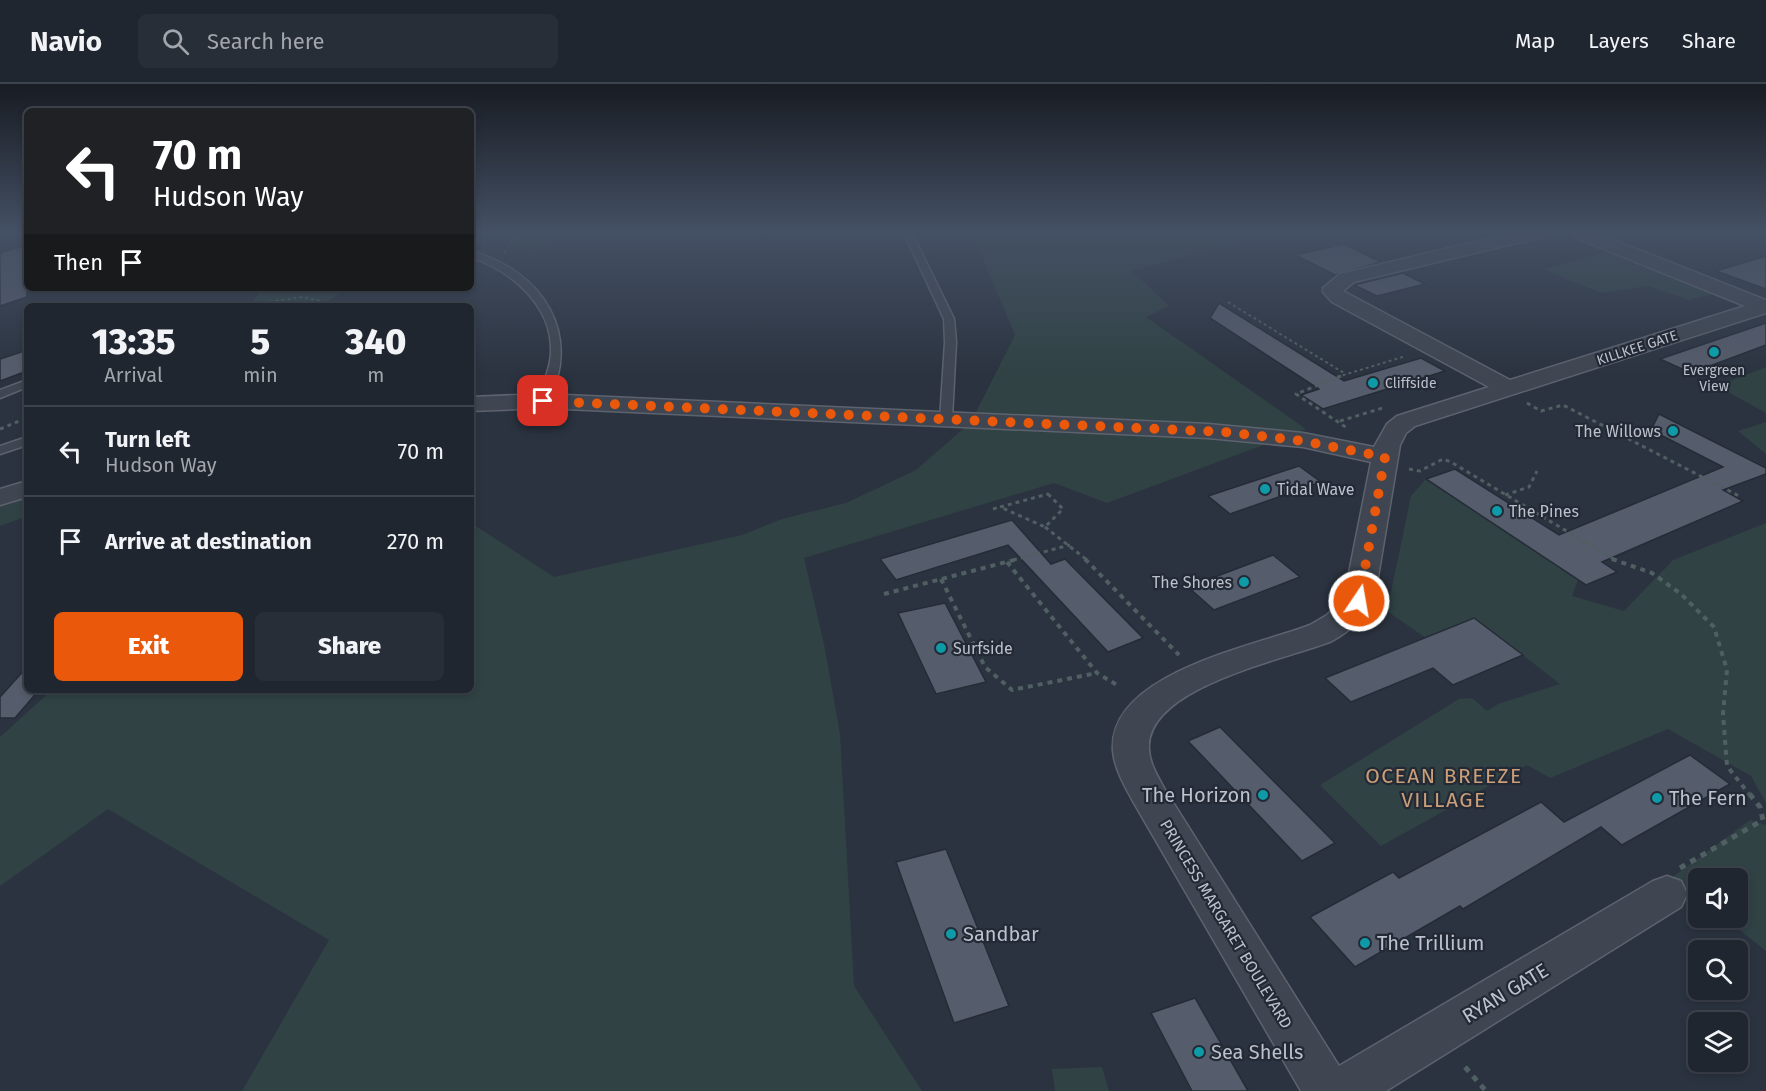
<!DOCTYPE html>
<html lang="en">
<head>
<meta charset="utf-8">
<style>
	body { margin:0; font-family:"Fira Sans",sans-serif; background:#282e38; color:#f1f3f6; height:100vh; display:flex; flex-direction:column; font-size:22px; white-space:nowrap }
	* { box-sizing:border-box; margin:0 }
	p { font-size:20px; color:#a2a5ab }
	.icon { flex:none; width:33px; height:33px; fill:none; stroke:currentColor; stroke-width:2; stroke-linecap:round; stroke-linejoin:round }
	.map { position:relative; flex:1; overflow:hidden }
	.side { position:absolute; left:24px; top:219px; width:450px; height:390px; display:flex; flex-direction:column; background:#202630; border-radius:9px; box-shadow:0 3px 9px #0003,0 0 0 2px #3d434c }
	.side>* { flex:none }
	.hud { position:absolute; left:24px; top:24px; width:450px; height:183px; border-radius:9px; box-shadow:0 3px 9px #0003,0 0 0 2px #3d434c; background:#202124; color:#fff; overflow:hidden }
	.controls { position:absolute; left:1688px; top:784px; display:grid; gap:12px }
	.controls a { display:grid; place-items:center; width:60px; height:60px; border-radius:9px; background:#202630; box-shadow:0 3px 9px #0003,0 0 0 2px #3d434c; font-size:30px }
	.pin { position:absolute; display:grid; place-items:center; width:51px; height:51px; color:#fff; margin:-26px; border-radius:12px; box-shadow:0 3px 9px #0006 }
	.me { position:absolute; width:66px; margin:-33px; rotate:12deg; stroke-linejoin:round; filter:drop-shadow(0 0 4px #0008) }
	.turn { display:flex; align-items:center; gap:21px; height:126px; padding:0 30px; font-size:27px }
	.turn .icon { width:78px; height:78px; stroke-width:2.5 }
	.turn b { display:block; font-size:42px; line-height:51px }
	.then { display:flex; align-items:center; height:57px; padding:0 30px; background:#0003; gap:12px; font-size:22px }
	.eta { display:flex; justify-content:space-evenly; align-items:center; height:102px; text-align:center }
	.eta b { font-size:36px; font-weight:800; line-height:42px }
	.cta { display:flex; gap:12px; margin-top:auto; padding:12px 30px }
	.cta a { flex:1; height:69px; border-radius:9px; background:#ea580c; color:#fff; font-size:24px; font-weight:800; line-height:69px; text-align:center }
	.cta a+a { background:#282e38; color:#f1f3f6 }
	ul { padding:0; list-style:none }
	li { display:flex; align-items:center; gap:18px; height:90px; padding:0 30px; border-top:2px solid #3d434c }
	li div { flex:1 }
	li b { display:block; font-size:22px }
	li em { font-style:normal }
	header { display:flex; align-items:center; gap:36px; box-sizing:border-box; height:84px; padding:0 30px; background:#202630; border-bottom:2px solid #3d434c }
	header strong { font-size:28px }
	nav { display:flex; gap:33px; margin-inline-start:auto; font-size:21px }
	.search { width:420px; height:54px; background:#282e38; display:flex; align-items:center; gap:15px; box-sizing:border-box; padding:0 21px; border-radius:9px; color:#a2a5ab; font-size:22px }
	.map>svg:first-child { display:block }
	.green { fill:#304244 }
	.building { fill:#555c6b; stroke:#252c38; stroke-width:1.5 }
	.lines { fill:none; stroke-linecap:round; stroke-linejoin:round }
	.lane-casing { stroke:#5d636e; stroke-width:3 }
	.street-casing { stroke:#5d636e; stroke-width:3 }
	.path-far3 { stroke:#4f5f62; stroke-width:2; stroke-dasharray:3 3; stroke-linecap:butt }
	.path-far2 { stroke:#4f5f62; stroke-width:3; stroke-dasharray:4 4; stroke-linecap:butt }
	.path-far1 { stroke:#4f5f62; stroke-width:4; stroke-dasharray:5 5; stroke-linecap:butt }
	.path { stroke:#4f5f62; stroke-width:5; stroke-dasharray:6 6; stroke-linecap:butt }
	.lane { fill:#3f4651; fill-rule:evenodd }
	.street { fill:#3f4651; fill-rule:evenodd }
	.route { stroke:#ea580c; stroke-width:10; stroke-dasharray:0 18 }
	.culture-dot { fill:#0f9aa8; stroke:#232a36; stroke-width:2 }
	.labels { text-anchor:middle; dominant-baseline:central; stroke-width:4.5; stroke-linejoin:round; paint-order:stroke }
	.far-street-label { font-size:14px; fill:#bcc1cb; stroke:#232a36 }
	.far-poi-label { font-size:14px; fill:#bcc1cb; stroke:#232a36 }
	.poi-label { font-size:16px; fill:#bcc1cb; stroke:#232a36; text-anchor:start }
	.street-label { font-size:16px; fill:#bcc1cb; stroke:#232a36 }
	.near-poi-label { font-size:20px; fill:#bcc1cb; stroke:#232a36; text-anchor:start }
	.near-street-label { font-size:20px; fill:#bcc1cb; stroke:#232a36 }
	.near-neighbourhood-label { font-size:21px; letter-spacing:1.5px; fill:#ca9e78; stroke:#232a36 }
</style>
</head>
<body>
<header>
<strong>Navio</strong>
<div class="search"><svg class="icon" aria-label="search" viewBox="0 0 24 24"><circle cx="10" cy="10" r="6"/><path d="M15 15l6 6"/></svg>Search here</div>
<nav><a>Map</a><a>Layers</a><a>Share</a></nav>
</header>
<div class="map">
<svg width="1766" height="1007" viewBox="0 0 1766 1007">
	<rect width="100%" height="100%" fill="#2b3340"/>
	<!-- green -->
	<g class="green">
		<polygon points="471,149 570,149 530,169 495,155 471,159"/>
		<polygon points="972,149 1277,149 1132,187 1169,222 1146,233 1306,345 1107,419 1054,399 804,474 824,560 840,650 854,902 922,1007 242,1007 329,856 108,725 0,802 0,653 52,606 471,606 471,439 554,493 742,451 782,435 846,419 916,386 971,338 1015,251"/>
		<polygon points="1610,167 1714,210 1688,216 1649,202 1601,209 1542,185"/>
		<polygon points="262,204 348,204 320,222 244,222 252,219"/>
		<polygon points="1766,283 1766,329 1717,302"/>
		<polygon points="1766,338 1766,370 1738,347"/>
		<polygon points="1426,395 1578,495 1572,512 1624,527 1673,476 1766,439 1766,719 1751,692 1668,645 1550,694 1527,681 1381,762 1320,701 1459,615 1472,614 1487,627 1498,620 1560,600 1475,534 1426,554 1387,527 1411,412"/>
		<polygon points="27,406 27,432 0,442 0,414"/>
		<polygon points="1750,736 1766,741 1766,867 1725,834 1737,834 1737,795 1698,795 1698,813 1673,793"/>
		<polygon points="1102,983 1109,1007 1055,1007 1052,985"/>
	</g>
	<!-- building -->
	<g class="building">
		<polygon points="1344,160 1381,178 1335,191 1295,171"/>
		<polygon points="27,161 27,213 0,222 0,169"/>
		<polygon points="1766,172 1766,205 1716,187"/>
		<polygon points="1403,189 1425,200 1377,212 1354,201"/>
		<polygon points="1219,219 1344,297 1421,274 1445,287 1323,325 1301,311 1319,305 1210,234"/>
		<polygon points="1766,239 1766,261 1691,289 1660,275"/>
		<polygon points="27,266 27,287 0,297 0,275"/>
		<polygon points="1659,330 1766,384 1766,390 1723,406 1743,417 1602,478 1617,488 1586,501 1426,395 1455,385 1559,451 1723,383 1651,346"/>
		<polygon points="1299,382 1321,398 1230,430 1208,412"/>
		<polygon points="1012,436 1051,480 1065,475 1143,554 1108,568 1008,461 896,496 880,475"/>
		<polygon points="1273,471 1300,493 1214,526 1188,503"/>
		<polygon points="945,519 986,598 936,610 898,529"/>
		<polygon points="1474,534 1523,571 1453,601 1433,584 1351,618 1325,594"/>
		<polygon points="27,583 27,606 39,606 15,634 0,634 0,613"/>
		<polygon points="1220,643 1335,759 1302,777 1188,657"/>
		<polygon points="1690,671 1730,700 1622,761 1601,743 1463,825 1460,822 1355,883 1310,833 1393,788 1399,794 1541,718 1564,738"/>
		<polygon points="946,765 1009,922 954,939 896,778"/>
		<polygon points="1195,914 1248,1007 1192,1007 1151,929"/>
	</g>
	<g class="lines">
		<defs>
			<g id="lane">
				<polygon points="904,149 912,149 954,235 956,258 952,335 946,339 940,335 945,258 944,235"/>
				<path d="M 471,167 C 542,187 584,250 547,320 L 543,321 L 537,317 C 542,301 551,284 551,267 C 552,221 511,187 471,173 Z"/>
				<polygon points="27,296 27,303 0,314 0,306"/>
				<polygon points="27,353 27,361 0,370 0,362"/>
			</g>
			<g id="street">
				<path d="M 1512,149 L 1544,149 L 1541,153 L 1354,198 L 1343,207 L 1510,296 L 1745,222 L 1574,153 L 1571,149 L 1596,149 L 1766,216 L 1766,229 L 1415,342 L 1406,349 L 1400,361 L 1374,517 C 1364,534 1350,547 1332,557 C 1287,575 1151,602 1149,661 C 1148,677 1157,691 1164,704 L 1339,982 L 1653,797 L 1667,792 L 1681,797 L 1687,810 L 1681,823 L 1386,1007 L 1301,1007 L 1138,726 C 1128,708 1115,688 1113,667 C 1107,589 1256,562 1310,541 L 1327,531 L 1344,514 L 1371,378 L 1303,363 L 1208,354 L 543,324 L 471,327 L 471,313 L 543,310 L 1208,340 L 1303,349 L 1374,363 L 1387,340 L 1397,332 L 1489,303 L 1332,218 L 1323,208 L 1323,204 L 1340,190 Z"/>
				<polygon points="27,397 27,413 0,421 0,405"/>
			</g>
		</defs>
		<!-- lane casing -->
		<use href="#lane" class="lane-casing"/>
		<!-- street casing -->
		<use href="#street" class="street-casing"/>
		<!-- path-far3 -->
		<g class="path-far3">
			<polyline points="504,169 517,151 526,149"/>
			<polyline points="1228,218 1344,289"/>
			<polyline points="240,222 303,213 341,222"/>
			<polyline points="1337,293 1406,272"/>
		</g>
		<!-- path-far2 -->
		<g class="path-far2">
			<polyline points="1341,292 1296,310 1347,344"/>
			<polyline points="1527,319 1541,327 1563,321 1741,413"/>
			<polyline points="1340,337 1386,323"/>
			<polyline points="0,345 27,334"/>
			<polyline points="1409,385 1420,387 1443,375 1451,378 1615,476"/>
			<polygon points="1048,410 1063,425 1045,443 1000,423"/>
			<polyline points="1505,411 1529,403 1537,387"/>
			<polyline points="993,425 1000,423"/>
			<polyline points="1045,443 1087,476"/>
			<polyline points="1013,476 1070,461"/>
		</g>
		<!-- path-far1 -->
		<g class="path-far1">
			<polyline points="1085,475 1179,571"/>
			<polyline points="1612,475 1652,489 1681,510 1714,543 1727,586 1723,630 1727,682 1749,710"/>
			<polyline points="1007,478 1097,589 1117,601"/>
			<polyline points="941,495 985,583 1012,606 1097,589"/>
			<polyline points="884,510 1018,475"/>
		</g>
		<!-- path -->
		<g class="path">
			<polyline points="1680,784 1763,736 1760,723 1748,708"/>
			<polyline points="1465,983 1486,1007"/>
		</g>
		<!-- lane -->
		<use href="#lane" class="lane"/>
		<!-- street -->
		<use href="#street" class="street"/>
	</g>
	<!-- sky -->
	<linearGradient id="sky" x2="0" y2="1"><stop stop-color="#181c23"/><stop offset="0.51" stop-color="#445064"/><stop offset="1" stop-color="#445064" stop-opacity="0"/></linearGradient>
	<rect width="1766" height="290" fill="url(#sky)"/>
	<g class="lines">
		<!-- route -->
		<polyline class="route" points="543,317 1225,348 1303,357 1385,373 1359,517"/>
	</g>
	<!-- markers -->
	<g class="culture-dot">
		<circle cx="1714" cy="268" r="6"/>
		<circle cx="1373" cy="299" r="6"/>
		<circle cx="1673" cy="347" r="6"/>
		<circle cx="1265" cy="405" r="6"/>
		<circle cx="1497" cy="427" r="6"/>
		<circle cx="1244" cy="498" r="6"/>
		<circle cx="941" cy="564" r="6"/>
		<circle cx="1263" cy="711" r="6"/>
		<circle cx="1657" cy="714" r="6"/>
		<circle cx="951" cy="850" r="6"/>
		<circle cx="1365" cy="859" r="6"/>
		<circle cx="1199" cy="968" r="6"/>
	</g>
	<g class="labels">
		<!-- far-street labels -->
		<g class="far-street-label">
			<text transform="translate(1637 264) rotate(-18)">KILLKEE GATE</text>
		</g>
		<!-- far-poi labels -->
		<g class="far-poi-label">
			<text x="1714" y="286">Evergreen<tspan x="1714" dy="16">View</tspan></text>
			<text x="1385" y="299" text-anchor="start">Cliffside</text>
		</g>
		<!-- poi labels -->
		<g class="poi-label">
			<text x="1661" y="347" text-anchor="end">The Willows</text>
			<text x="1277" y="405">Tidal Wave</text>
			<text x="1509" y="427">The Pines</text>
			<text x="1232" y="498" text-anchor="end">The Shores</text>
			<text x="953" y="564">Surfside</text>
		</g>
		<!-- street labels -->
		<g class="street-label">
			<text transform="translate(1226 840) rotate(59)">PRINCESS MARGARET BOULEVARD</text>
		</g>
		<!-- near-poi labels -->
		<g class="near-poi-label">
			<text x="1251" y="711" text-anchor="end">The Horizon</text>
			<text x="1669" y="714">The Fern</text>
			<text x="963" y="850">Sandbar</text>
			<text x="1377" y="859">The Trillium</text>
			<text x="1211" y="968">Sea Shells</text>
		</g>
		<!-- near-street labels -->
		<g class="near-street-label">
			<text transform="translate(1505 909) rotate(-31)">RYAN GATE</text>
		</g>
		<!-- near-neighbourhood labels -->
		<g class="near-neighbourhood-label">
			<text x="1444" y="692">OCEAN BREEZE<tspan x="1444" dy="24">VILLAGE</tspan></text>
		</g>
	</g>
</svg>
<div class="controls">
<a><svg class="icon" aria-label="sound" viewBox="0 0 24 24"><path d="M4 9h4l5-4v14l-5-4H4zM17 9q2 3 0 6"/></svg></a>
<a><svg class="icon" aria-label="search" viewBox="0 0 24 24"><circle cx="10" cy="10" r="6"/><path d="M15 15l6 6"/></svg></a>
<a><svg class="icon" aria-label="layers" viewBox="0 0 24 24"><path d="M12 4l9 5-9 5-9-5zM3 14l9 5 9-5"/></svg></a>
</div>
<div class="pin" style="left:543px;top:317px;background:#d93025"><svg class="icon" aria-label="arrive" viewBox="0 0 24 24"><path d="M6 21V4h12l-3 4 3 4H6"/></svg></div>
<svg class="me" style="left:1359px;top:517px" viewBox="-20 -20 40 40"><circle r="17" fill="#ea580c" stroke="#fff" stroke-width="3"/><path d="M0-11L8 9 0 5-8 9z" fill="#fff"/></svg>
<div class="hud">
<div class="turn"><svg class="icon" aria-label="left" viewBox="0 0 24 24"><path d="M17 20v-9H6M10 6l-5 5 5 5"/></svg><div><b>70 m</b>Hudson Way</div></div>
<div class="then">Then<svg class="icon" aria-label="arrive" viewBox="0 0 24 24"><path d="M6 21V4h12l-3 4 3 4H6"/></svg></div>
</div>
<section class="side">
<div class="eta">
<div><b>13:35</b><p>Arrival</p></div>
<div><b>5</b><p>min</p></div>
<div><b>340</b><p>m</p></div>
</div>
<ul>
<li><svg class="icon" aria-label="left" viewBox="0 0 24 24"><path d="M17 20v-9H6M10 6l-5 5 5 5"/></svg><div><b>Turn left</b><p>Hudson Way</p></div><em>70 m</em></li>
<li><svg class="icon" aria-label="arrive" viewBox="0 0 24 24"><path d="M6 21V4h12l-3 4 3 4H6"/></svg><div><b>Arrive at destination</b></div><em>270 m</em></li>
</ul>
<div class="cta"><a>Exit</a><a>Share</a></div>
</section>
</div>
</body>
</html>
